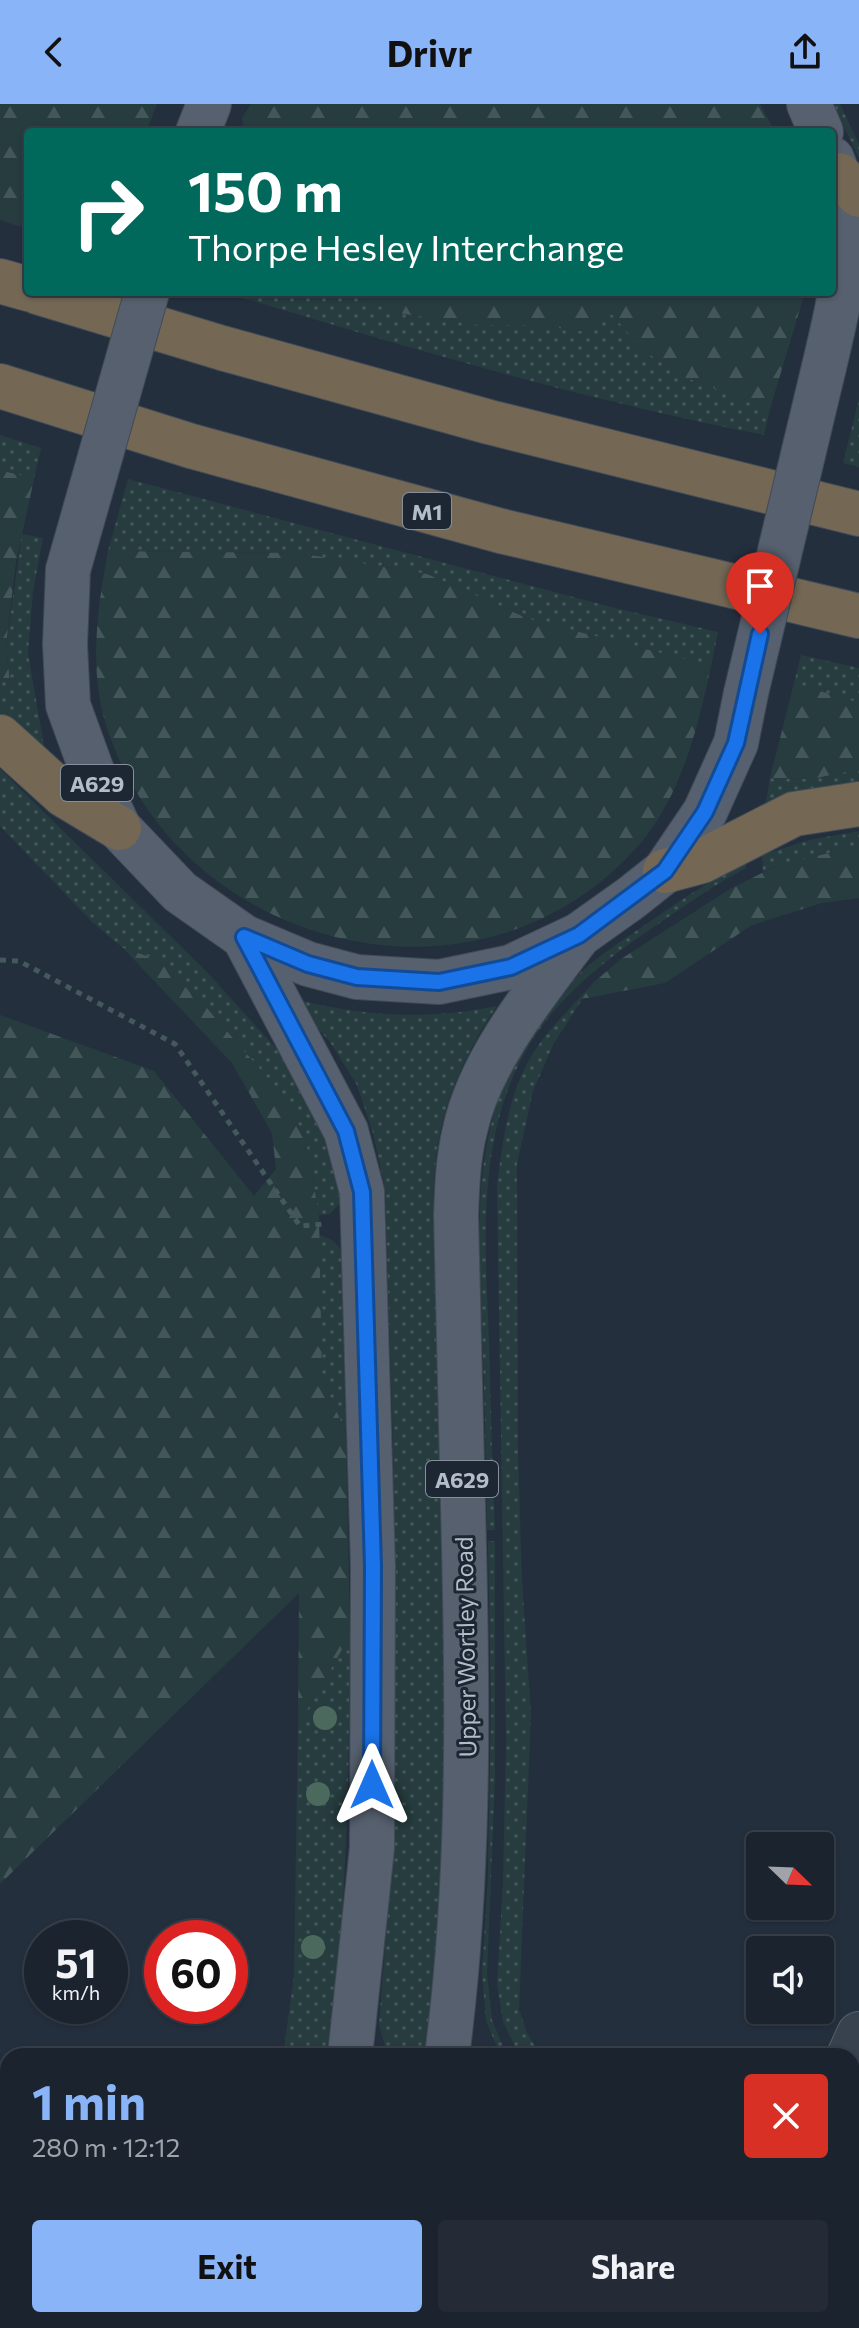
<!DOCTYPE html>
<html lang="en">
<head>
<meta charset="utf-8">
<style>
	body { margin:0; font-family:Commissioner,sans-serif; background:#242b36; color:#f1f3f6; height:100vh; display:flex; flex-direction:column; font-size:30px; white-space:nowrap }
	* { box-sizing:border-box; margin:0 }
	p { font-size:26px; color:#a0a4aa }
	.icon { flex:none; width:44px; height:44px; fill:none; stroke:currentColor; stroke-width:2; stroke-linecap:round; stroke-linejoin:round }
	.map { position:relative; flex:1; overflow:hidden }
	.sheet { position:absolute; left:0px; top:1944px; width:860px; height:280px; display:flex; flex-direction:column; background:#1b232e; border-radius:24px 24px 0 0; box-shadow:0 2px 6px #0004,0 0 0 2px #39404a }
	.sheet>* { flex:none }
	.guide { position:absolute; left:24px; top:24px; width:812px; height:168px; border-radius:8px; box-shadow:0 2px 6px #0004,0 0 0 2px #39404a; background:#00695c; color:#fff; overflow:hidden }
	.needle { width:52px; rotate:113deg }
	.tools { position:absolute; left:746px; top:1728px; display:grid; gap:16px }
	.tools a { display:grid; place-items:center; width:88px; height:88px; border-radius:8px; background:#1b232e; box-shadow:0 2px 6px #0004,0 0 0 2px #39404a; font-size:40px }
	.speed { position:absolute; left:24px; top:1816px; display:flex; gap:16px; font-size:40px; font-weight:700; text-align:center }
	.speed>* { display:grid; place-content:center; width:104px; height:104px; border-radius:50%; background:#1b232e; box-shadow:0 2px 6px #0004,0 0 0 2px #39404a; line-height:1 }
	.speed small { font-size:20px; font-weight:400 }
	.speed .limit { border:12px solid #d22; background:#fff; color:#111 }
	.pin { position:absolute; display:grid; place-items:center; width:68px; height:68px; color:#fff; margin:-82px -34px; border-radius:50% 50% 50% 0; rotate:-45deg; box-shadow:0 0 8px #0007 }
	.pin .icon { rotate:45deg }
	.me { position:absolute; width:88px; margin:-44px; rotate:0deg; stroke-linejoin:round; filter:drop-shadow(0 0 6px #0008) }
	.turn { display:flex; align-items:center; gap:28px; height:168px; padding:0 32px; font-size:36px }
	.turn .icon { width:104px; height:104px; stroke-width:2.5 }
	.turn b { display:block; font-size:56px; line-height:68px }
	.round { display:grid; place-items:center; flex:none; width:84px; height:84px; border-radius:8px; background:#242b36 }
	.overview { display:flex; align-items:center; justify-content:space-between; height:136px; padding:0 32px }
	h1 { font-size:48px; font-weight:700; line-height:60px; color:#8ab4f8 }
	.action { display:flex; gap:16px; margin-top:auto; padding:16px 32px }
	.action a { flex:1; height:92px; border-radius:8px; background:#8ab4f8; color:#111; font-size:32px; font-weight:700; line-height:92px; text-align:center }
	.action a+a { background:#242b36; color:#f1f3f6 }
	header { display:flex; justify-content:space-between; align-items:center; height:104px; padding:0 32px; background:#8ab4f8; color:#111; font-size:36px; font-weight:700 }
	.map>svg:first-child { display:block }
	.grass { fill:url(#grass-dots) }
	.forest { fill:url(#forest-firs) }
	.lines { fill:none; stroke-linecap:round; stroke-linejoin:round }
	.minor-casing { stroke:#565f6c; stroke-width:46 }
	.major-casing { stroke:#414a57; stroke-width:46 }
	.highway-casing { stroke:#434c59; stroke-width:46 }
	.path { stroke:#44595c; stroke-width:5; stroke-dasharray:6 6; stroke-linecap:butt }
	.minor { stroke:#38414e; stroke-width:44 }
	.major { stroke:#56606e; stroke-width:44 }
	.highway { stroke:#746855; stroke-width:44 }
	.major-bridge-casing { stroke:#414a57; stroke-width:46; stroke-linecap:butt }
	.major-bridge { stroke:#56606e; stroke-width:44 }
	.tree { fill:#4b6a5d }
	.route-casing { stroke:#114b97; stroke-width:20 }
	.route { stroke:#1a73e8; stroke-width:14 }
	.labels { text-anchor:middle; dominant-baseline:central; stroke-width:6; stroke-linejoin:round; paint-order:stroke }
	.shield { fill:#1d2633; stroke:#878f9c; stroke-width:2 }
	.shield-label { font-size:22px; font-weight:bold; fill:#b4bcc9 }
	.street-label { font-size:24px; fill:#b4bcc9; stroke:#1d2633 }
</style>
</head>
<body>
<header><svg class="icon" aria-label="back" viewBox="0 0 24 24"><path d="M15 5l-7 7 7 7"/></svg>Drivr<svg class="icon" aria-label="share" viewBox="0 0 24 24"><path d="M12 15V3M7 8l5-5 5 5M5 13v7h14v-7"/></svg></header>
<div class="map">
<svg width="859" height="2224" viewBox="0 0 859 2224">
	<defs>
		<pattern id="grass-dots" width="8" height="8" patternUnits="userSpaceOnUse" patternTransform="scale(2)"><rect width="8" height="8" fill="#263c3f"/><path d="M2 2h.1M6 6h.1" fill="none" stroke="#435659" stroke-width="1.8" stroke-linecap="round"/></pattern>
		<pattern id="forest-firs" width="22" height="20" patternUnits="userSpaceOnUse" patternTransform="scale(2)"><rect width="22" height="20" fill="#263c3f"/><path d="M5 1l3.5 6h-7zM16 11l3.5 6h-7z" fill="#435659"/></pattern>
	</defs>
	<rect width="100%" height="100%" fill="#242f3e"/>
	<!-- grass -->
	<g class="grass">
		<polygon points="833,0 840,0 859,40 859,54"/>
		<path d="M 223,188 L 338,188 L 404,210 L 480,221 L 533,221 L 582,227 L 608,205 L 643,246 L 684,273 L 770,305 L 764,331 C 580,295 402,242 223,188 Z"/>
		<polygon points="859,295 859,363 843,359"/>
		<polygon points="0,331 41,344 34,375 0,366"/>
		<polygon points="128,375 611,503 718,528 711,562 529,515 427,470 298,449 108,447"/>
		<polygon points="22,430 43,434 33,487 28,549 46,654 0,610 0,573 10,578 6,541"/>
		<polygon points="801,551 859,564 859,599 794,579"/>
		<polygon points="0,665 207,868 284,953 316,1004 338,1067 340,1099 330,1110 319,1111 305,1032 280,988 206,903 156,855 123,844 92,818 0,722"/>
		<polygon points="859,665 859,683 765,703 770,674 812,675"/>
		<polygon points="859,727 859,742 778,761 763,768 762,751 809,736"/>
		<path d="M 746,759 L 746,764 C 718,779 691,797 664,816 C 618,847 576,877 542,922 C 474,1015 485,1130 489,1238 C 491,1301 492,1363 495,1426 L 487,1426 C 486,1361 485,1296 482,1231 C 476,1094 470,979 575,874 C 597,852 623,836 648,819 C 680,797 711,775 746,759 Z"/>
		<path d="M 592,880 L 554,939 L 533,987 L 517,1060 L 518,1351 L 522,1478 L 531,1609 L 519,1905 L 527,1929 L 541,1952 L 520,1952 L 503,1918 L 497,1879 L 503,1778 L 506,1639 L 497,1081 C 503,1037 508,990 532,951 C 548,925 572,903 592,880 Z"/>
		<path d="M 296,895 C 363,913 429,916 497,902 C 467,946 445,993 437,1046 C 431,1088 434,1131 435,1173 C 437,1237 440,1302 442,1366 C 447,1561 449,1758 427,1952 L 388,1952 L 379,1921 L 394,1725 L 393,1342 L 385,1085 L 373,1029 L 357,981 L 330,938 L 299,903 Z"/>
		<polygon points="318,1130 334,1137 341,1146 346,1329 322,1274"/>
		<polygon points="488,1437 495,1437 495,1675 487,1870 492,1916 507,1952 501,1952 486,1917 482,1870 488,1773 491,1601"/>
		<polygon points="350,1532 348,1687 343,1802 328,1952 283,1952 294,1872 298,1621"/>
		<polygon points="852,2136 859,2138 859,2224 716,2224 721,2216 852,2216"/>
		<polygon points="207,2216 264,2216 261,2224 205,2224"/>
		<polygon points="334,2216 367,2216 364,2224 332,2224"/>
		<polygon points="430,2216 464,2216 460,2224 427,2224"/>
	</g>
	<!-- forest -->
	<g class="forest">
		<polygon points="0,0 157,0 146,28 28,28 28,125 0,116"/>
		<polygon points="251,0 760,0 775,28 244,28 242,14"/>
		<polygon points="338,188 805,188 770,305 684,273 643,246 608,206 582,227 533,221 480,221 404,210"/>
		<polygon points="0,366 34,375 16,458 6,541 10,579 0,573"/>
		<path d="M 108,447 L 298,449 L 427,470 L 529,515 L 711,562 C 698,624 681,692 639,741 C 481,921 184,849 108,627 C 88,568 97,506 108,447 Z"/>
		<polygon points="794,579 859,599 859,665 812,675 770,674"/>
		<polygon points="859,742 859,794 822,799 752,821 665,879 582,895 592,880 621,855 730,785 778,761"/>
		<polygon points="123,844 156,855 206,903 280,988 305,1032 319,1111 322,1274 346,1329 350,1532 298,1621 299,1489 0,1780 0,911 154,967 254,1092 276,1065 272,1029 232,959"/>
	</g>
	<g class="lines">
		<defs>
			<g id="minor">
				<polyline points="849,1952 859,1930"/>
				<polyline points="852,1996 859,2019"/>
				<polyline points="852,2100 859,2101"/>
				<polyline points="601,2224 605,2216"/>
			</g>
			<g id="major">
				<polyline points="809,0 821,28"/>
				<polyline points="198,28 209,0"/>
				<path d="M 824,263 C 840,195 859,122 832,55"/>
				<polyline points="68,466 65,540 68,601 92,667 119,724 180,788 244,833 308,860 357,873 439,878 511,863 579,831 631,794 665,767 705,708 736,639 746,589"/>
				<polyline points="244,833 346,1027 362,1088 373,1463 372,1744 350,1952"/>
				<path d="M 447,1952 C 469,1783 468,1614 464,1444 C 461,1333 458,1222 456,1111 C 457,1083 458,1054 465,1026 C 480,956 537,887 579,831"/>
				<polyline points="285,2224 288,2216"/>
				<polyline points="385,2224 387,2216"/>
			</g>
			<g id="highway">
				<polyline points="839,71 859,91"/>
				<polyline points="0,177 28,185"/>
				<polyline points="37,188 222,244 489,318 859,410"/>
				<polyline points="0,282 191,342 501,427 859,512"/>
				<polyline points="0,633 64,691 119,724"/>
				<polyline points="665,767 702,757 794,710 859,700"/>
			</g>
		</defs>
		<!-- minor casing -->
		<use href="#minor" class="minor-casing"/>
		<!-- major casing -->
		<use href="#major" class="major-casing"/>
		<!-- highway casing -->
		<use href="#highway" class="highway-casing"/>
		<!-- path -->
		<polyline class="path" points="0,856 19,857 175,940 300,1122 323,1120"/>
		<!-- minor -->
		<use href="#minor" class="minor"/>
		<!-- major -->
		<use href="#major" class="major"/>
		<!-- highway -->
		<use href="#highway" class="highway"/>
		<defs>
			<g id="major-bridge">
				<polyline points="68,466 147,188"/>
				<polyline points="746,589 824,263"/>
			</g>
		</defs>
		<!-- major-bridge casing -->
		<use href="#major-bridge" class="major-bridge-casing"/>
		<!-- major-bridge -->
		<use href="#major-bridge" class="major-bridge"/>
	</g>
	<!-- trees -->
	<g class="tree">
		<circle cx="325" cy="1614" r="12"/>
		<circle cx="318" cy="1690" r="12"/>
		<circle cx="313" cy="1843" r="12"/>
	</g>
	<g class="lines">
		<defs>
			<polyline id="route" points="372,1681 373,1463 362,1088 346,1027 244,833 308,860 357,873 439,878 511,863 579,831 665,767 705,708 736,639 760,530"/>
		</defs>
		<!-- route casing -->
		<use href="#route" class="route-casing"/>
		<!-- route -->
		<use href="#route" class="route"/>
	</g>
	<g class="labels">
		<!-- shield labels -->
		<g class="shield">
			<rect x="403" y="389" width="48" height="36" rx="6"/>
			<rect x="61" y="661" width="72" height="36" rx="6"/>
			<rect x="426" y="1357" width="72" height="36" rx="6"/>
		</g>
		<g class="shield-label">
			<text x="427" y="407">M1</text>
			<text x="97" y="679">A629</text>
			<text x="462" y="1375">A629</text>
		</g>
		<!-- street labels -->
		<g class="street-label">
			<text transform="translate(465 1543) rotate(-91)">Upper Wortley Road</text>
		</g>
	</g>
</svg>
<div class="tools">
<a><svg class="needle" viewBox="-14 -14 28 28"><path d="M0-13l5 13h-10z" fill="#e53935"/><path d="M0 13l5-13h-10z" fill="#a0a4aa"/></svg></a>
<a><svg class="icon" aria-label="sound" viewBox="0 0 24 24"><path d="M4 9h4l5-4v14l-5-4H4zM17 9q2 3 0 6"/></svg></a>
</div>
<div class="speed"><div>51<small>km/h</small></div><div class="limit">60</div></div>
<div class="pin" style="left:760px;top:530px;background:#d93025"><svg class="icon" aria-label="arrive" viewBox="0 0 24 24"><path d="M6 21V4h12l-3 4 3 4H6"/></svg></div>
<svg class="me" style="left:372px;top:1681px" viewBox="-20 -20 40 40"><path d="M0-17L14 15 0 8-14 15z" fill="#1a73e8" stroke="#fff" stroke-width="4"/></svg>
<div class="guide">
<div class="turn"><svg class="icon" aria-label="right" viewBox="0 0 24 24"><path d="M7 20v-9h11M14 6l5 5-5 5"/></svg><div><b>150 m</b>Thorpe Hesley Interchange</div></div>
</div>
<section class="sheet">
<div class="overview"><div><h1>1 min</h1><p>280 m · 12:12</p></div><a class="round" style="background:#d93025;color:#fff"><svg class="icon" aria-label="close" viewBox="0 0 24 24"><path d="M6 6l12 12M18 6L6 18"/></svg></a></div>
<div class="action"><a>Exit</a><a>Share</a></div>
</section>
</div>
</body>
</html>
